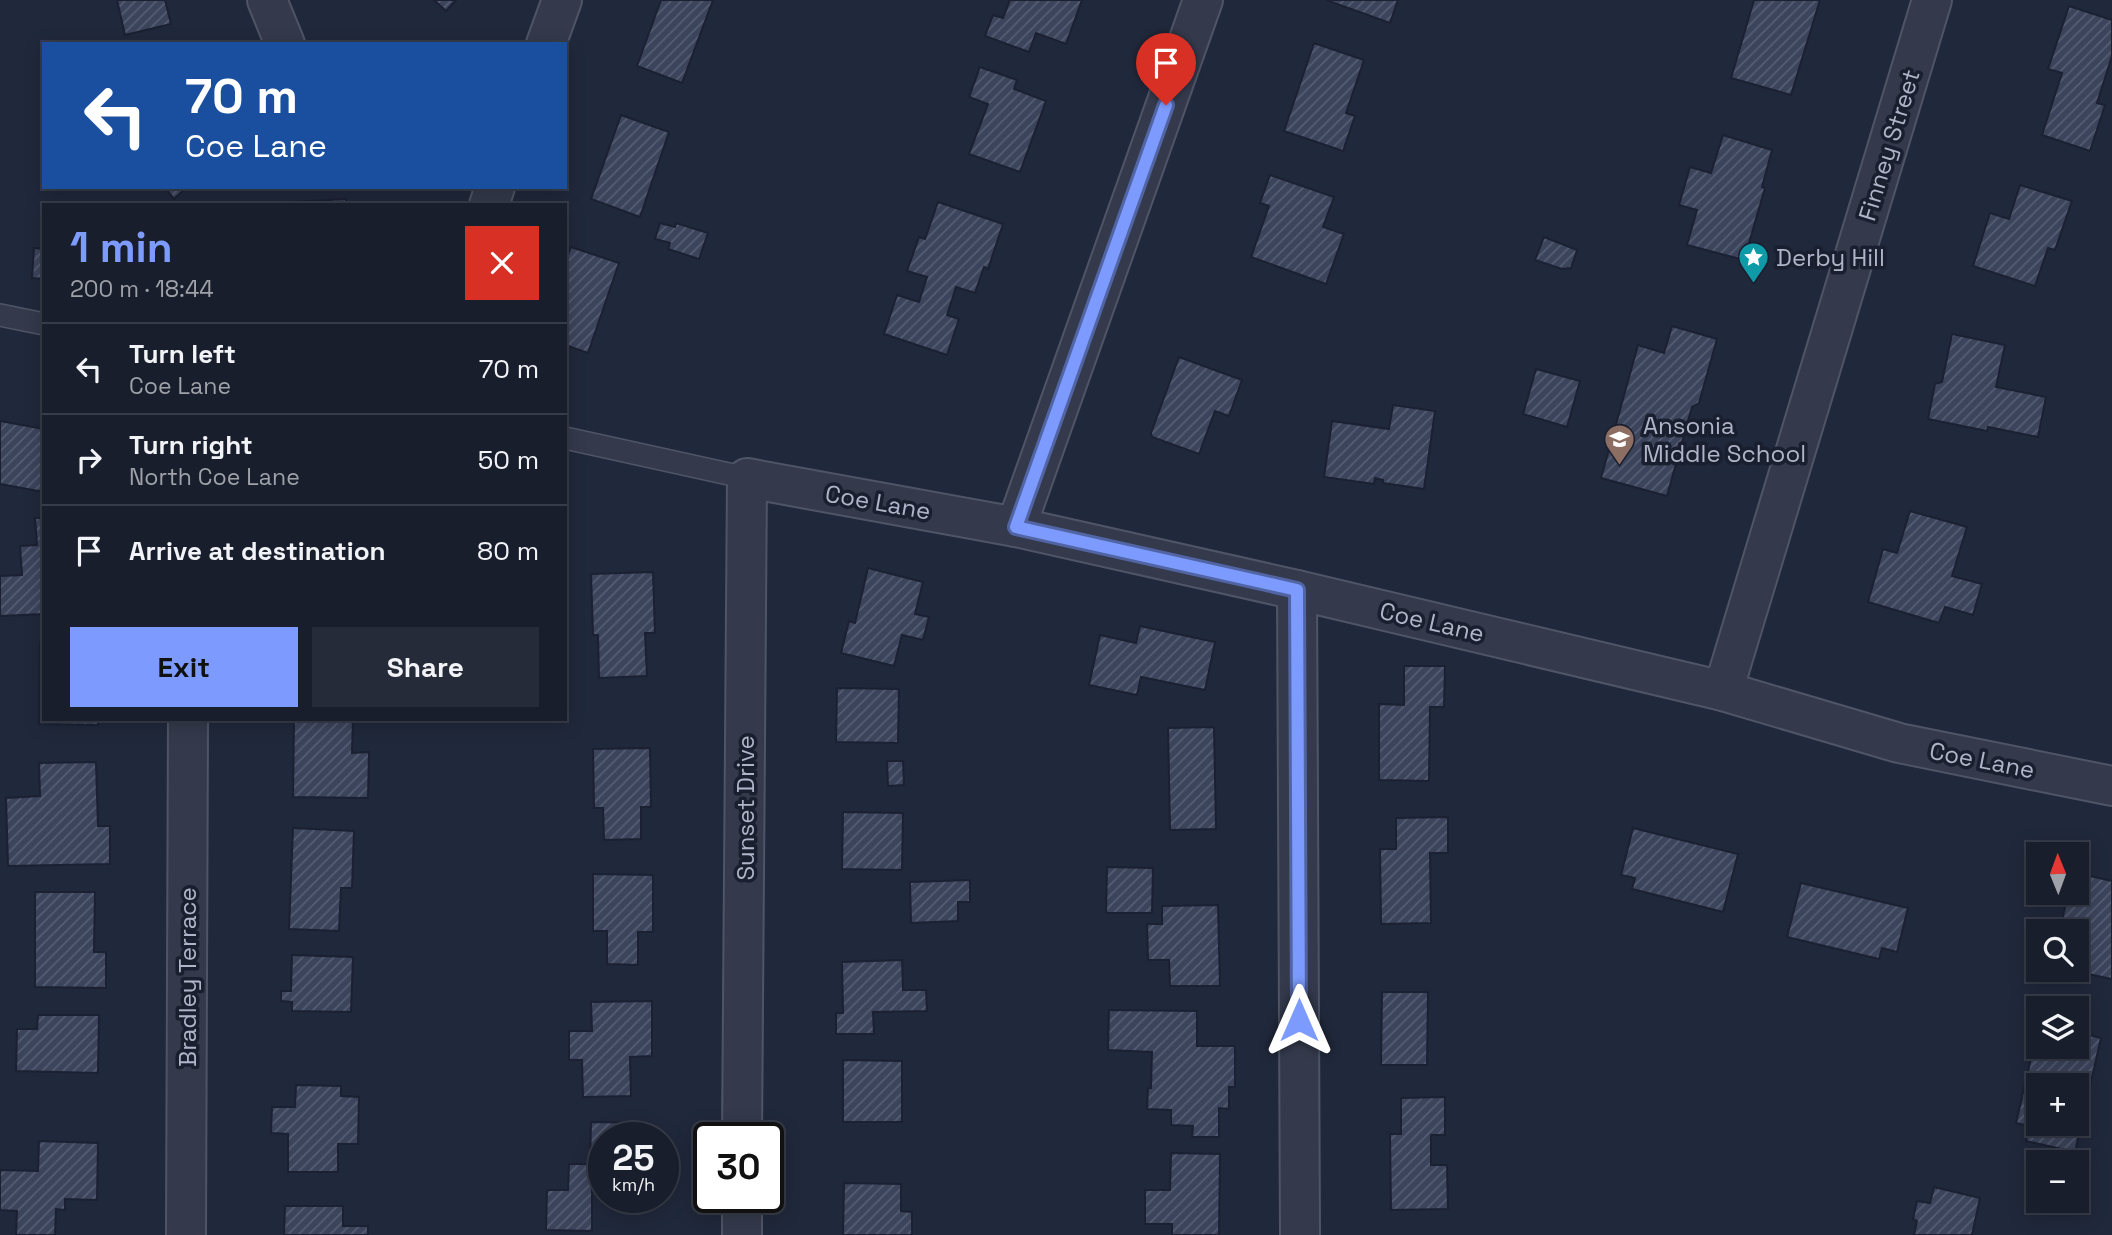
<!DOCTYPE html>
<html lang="en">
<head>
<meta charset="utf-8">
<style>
	body { margin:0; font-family:"Space Grotesk",sans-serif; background:#252b38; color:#f1f3f6; height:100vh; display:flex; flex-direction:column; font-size:26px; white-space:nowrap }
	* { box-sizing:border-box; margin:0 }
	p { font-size:23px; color:#9fa2a9 }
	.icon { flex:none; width:38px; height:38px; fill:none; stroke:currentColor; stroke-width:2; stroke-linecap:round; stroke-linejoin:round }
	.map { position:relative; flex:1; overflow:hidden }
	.panel { position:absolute; left:42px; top:203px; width:525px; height:518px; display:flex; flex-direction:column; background:#181e2c; border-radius:0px; box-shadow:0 4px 18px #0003,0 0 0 2px #363c48 }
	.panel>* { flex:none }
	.banner { position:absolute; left:42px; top:42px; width:525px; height:147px; border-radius:0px; box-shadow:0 4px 18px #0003,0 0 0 2px #363c48; background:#1a4fa0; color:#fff; overflow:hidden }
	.needle { width:46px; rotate:359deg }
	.tools { position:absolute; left:2026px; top:842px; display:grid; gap:14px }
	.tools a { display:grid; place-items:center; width:63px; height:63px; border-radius:0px; background:#181e2c; box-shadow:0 4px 18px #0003,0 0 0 2px #363c48; font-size:35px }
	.speed { position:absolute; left:588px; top:1122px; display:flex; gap:14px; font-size:35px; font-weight:700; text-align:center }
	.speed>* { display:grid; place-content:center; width:91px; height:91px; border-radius:50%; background:#181e2c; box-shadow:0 4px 18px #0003,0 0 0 2px #363c48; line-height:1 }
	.speed small { font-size:18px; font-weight:400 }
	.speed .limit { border:4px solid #111; border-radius:10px; background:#fff; color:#111 }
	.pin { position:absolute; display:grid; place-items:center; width:60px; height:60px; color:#fff; margin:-72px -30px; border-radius:50% 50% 50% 0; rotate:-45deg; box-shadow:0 0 7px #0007 }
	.pin .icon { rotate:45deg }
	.me { position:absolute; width:77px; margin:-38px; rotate:0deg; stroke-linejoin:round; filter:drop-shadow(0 0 5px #0008) }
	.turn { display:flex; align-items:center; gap:24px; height:147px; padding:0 28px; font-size:32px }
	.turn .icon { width:91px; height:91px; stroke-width:2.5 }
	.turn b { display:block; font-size:49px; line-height:60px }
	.round { display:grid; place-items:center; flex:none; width:74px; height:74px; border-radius:0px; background:#252b38 }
	.overview { display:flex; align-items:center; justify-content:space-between; height:119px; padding:0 28px }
	h1 { font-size:42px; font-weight:600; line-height:52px; color:#7d9bfe }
	.action { display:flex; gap:14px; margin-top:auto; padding:14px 28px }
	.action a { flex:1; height:80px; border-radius:0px; background:#7d9bfe; color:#111; font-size:28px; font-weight:600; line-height:80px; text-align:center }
	.action a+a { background:#252b38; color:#f1f3f6 }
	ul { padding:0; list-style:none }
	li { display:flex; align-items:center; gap:21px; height:91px; padding:0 28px; border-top:2px solid #363c48 }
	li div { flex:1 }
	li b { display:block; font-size:26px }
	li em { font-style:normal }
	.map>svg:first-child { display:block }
	.building { fill:url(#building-hatch); stroke:#1b2132; stroke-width:2; fill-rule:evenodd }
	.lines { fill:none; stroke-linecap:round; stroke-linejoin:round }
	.service-casing { stroke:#4f5566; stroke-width:24 }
	.minor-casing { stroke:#4f5566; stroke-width:42 }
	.service { stroke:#343a4c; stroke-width:21 }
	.minor { stroke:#343a4c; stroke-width:38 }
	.route-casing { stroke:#5165a5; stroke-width:18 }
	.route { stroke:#7d9bfe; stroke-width:12 }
	.labels { text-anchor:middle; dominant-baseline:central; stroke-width:7; stroke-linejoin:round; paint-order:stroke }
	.street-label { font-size:24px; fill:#afb5c8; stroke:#1a1f30 }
	.poi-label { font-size:24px; fill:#afb5c8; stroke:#1a1f30; text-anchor:start }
</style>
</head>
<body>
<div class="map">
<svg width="2112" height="1235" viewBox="0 0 2112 1235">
	<defs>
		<pattern id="building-hatch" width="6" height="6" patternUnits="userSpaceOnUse" patternTransform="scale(1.75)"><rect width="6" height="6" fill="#3c445c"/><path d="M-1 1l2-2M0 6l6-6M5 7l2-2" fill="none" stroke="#565d72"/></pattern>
	</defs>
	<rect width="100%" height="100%" fill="#20283b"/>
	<!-- building -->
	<g class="building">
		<polygon points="117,0 165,0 171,24 125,35"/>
		<polygon points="434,0 456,0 446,11"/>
		<polygon points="661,0 713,0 682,83 637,66"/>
		<polygon points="1010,0 1082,0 1066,44 1036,33 1029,52 985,36 993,15 1003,18"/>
		<polygon points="1326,0 1398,0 1390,23"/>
		<polygon points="1754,0 1820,0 1791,95 1731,78"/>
		<polygon points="2069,6 2112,20 2112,56 2097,103 2105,105 2090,151 2042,135 2062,73 2048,69"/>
		<polygon points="1314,43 1364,60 1346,113 1355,116 1343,151 1284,131"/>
		<polygon points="980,67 1017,80 1014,89 1046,101 1020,172 969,154 988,104 969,97"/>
		<polygon points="621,115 669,132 640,217 591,199"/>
		<polygon points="1723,135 1772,150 1762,187 1765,188 1744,260 1687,245 1697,210 1679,205 1690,167 1711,173"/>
		<polygon points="1270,175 1334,197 1323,227 1344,234 1326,284 1251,257 1269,206 1260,203"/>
		<polygon points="2020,185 2072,201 2055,250 2048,248 2035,286 1973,266 1990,213 2009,219"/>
		<polygon points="164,187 187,187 174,199"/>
		<polygon points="346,199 346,205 295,205 294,202"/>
		<polygon points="938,202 1003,224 988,269 984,267 975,293 956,287 947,315 959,319 947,355 884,334 897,295 919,302 927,277 907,271 919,237 925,239"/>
		<polygon points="660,223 675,227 676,223 708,233 699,259 668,249 670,243 655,239"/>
		<polygon points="1544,237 1577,250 1571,268 1562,269 1535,260"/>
		<polygon points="571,247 619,263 588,353 565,345 565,262"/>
		<polygon points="34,248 44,249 44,279 32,278"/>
		<polygon points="1672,326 1717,339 1699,403 1692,407 1667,496 1601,478 1638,345 1664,353"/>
		<polygon points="1952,334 2005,345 1996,387 2046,397 2038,437 1988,427 1987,431 1928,419 1935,384 1942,382"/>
		<polygon points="1179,357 1242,380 1229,416 1215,411 1199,454 1152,437 1151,433"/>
		<polygon points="1536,369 1580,381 1567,427 1523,414"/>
		<polygon points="1393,405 1435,411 1424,489 1383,483 1383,480 1375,478 1374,484 1324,477 1332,421 1389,429"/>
		<polygon points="0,421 44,429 44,492 0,484"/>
		<polygon points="1910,511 1967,527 1952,576 1982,584 1973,615 1945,607 1939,623 1868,602 1883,549 1897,553"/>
		<polygon points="35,518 44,518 44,614 0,616 0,576 22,575 20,546 37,545"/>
		<polygon points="868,568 923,582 915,614 929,617 923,640 902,635 894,666 841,653 849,621 855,623"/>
		<polygon points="653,572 655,633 645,633 647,676 599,678 598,635 593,635 591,574"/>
		<polygon points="1140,626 1215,642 1205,690 1141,677 1137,695 1089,685 1100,635 1136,643"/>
		<polygon points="40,643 44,643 44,719 98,719 98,725 39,724"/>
		<polygon points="1404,666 1445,666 1444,707 1430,707 1429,781 1379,780 1379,704 1404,705"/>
		<polygon points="837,688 899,689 898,743 836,742"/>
		<polygon points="294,719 353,719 352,753 369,752 368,798 293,797"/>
		<polygon points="1214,727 1216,829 1170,830 1168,728"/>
		<polygon points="650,748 651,807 641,807 641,839 604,840 603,808 594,808 593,749"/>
		<polygon points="887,761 903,761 904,785 888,786"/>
		<polygon points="96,762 98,826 110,826 110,864 8,866 6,798 40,796 39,763"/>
		<polygon points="843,812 903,813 902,870 842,869"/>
		<polygon points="1448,817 1448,853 1430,853 1431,923 1381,924 1380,849 1396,849 1396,818"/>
		<polygon points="293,828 354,831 352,888 341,888 339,931 289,929"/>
		<polygon points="1633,828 1738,854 1723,912 1632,889 1635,878 1621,875"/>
		<polygon points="1107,867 1153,868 1152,913 1106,913"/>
		<polygon points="2077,873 2112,881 2112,979 2069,970 2077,970 2077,931 2060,931 2068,892 2077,892"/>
		<polygon points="593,874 653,875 653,932 638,932 638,965 607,964 607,931 593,931"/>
		<polygon points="970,880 970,902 958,902 958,921 911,923 910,882"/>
		<polygon points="1801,883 1908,908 1897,952 1882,948 1879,959 1787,937"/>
		<polygon points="35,892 95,892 94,952 106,952 106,988 35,987"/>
		<polygon points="1218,905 1220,986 1170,986 1169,960 1148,960 1147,924 1162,924 1162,906"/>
		<polygon points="292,955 353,957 351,1012 292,1011 292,1002 281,1001 281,991 291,991"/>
		<polygon points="902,960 903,990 926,990 927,1011 873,1012 874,1034 836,1034 836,1013 843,1013 842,962"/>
		<polygon points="1382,992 1428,992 1427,1065 1381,1065"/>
		<polygon points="652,1001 652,1056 630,1057 631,1096 583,1097 582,1060 569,1060 569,1031 592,1031 591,1002"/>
		<polygon points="1109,1010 1197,1011 1197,1046 1235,1046 1235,1087 1229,1087 1229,1109 1219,1108 1219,1137 1192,1137 1193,1126 1171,1125 1171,1110 1147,1109 1148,1088 1151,1088 1152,1052 1108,1050"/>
		<polygon points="38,1015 99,1015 98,1073 16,1071 17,1029 37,1029"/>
		<path d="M 2039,1024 L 2039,1046 L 2077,1046 L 2077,1032 L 2101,1038 L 2075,1152 L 2026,1141 L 2029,1126 L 2016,1123 ZM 2039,1085 L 2077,1085 L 2077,1124 L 2039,1124 Z"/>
		<polygon points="843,1060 902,1061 902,1122 843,1122"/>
		<polygon points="296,1085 341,1086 341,1096 359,1097 358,1144 338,1144 338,1172 288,1172 288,1134 271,1133 272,1107 295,1107"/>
		<polygon points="1445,1097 1445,1135 1431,1135 1431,1165 1447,1165 1448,1209 1391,1210 1390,1134 1401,1134 1401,1098"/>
		<polygon points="591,1122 649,1123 648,1138 604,1138 604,1183 592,1183 592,1231 546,1230 547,1190 568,1190 569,1164 590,1164"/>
		<polygon points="39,1141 98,1143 97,1200 65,1199 65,1210 56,1209 55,1235 16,1235 17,1211 0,1210 0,1170 38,1171"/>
		<polygon points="1171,1153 1220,1154 1219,1235 1172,1235 1172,1224 1145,1224 1145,1190 1170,1190"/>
		<polygon points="844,1183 901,1184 901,1211 912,1212 912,1235 843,1235"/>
		<polygon points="1934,1187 1980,1198 1972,1235 1914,1235 1917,1221 1913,1219 1917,1201 1930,1203"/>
		<polygon points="285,1206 343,1206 343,1226 368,1226 368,1235 284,1235"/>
	</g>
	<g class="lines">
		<defs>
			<g id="service">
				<polyline points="0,315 44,324"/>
				<polyline points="565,438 747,478"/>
			</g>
			<g id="minor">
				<polyline points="267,0 285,44"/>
				<polyline points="546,44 562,0"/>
				<polyline points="489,205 495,187"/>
				<polyline points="1016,527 1203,0"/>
				<polyline points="1297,590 1300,1235"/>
				<polyline points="1723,691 1932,0"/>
				<polyline points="742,1138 747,478 1016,527 1297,590 1723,691 1899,743 2112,786"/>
				<polyline points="186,1235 188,719"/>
				<polyline points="742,1235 742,1197"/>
			</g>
		</defs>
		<!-- service casing -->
		<use href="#service" class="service-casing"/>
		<!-- minor casing -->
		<use href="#minor" class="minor-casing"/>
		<!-- service -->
		<use href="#service" class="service"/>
		<!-- minor -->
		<use href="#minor" class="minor"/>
	</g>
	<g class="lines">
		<defs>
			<polyline id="route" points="1166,105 1016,527 1297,590 1299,1020"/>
		</defs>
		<!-- route casing -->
		<use href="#route" class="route-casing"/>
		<!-- route -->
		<use href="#route" class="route"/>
	</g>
	<!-- icons -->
	<defs>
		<symbol id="sight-pin" viewBox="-11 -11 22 30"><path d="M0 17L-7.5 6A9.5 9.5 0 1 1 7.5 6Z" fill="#0f9aa8" stroke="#1a1f30"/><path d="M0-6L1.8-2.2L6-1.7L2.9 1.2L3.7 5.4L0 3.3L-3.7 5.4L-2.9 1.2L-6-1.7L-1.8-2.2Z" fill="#fff"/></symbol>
		<symbol id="school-pin" viewBox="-11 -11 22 30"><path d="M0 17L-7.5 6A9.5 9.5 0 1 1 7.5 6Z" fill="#8d6e63" stroke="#1a1f30"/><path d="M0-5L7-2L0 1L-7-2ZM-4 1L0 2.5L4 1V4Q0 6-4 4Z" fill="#fff"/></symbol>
	</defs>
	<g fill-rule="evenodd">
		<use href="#sight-pin" x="1736" y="240" width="35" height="47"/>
		<use href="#school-pin" x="1602" y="422" width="35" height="47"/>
	</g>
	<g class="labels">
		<!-- street labels -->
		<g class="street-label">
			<text transform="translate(1889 145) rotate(-73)">Finney Street</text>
			<text transform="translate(878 502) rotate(10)">Coe Lane</text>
			<text transform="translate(1432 622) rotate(13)">Coe Lane</text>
			<text transform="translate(1982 760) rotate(11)">Coe Lane</text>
			<text transform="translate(745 808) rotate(-90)">Sunset Drive</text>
			<text transform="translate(187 977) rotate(-90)">Bradley Terrace</text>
		</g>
		<!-- poi labels -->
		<g class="poi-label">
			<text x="1776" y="257">Derby Hill</text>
			<text x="1643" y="425">Ansonia<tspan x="1643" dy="28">Middle School</tspan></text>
		</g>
	</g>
</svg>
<div class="tools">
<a><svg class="needle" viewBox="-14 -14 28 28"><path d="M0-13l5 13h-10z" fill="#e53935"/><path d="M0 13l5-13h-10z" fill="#9fa2a9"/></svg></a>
<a><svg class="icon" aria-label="search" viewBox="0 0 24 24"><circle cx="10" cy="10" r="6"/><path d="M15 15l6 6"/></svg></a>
<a><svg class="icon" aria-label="layers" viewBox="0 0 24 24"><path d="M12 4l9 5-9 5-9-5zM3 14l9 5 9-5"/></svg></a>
<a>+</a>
<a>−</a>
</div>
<div class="speed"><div>25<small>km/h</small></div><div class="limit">30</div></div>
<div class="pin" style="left:1166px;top:105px;background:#d93025"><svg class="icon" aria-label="arrive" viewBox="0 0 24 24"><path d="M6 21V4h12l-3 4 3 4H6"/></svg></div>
<svg class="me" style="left:1299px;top:1020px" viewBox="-20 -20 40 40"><path d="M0-17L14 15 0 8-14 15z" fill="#7d9bfe" stroke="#fff" stroke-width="4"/></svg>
<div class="banner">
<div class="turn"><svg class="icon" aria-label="left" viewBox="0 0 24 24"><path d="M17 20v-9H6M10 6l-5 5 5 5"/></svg><div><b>70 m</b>Coe Lane</div></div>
</div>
<section class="panel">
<div class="overview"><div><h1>1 min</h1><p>200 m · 18:44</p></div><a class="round" style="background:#d93025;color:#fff"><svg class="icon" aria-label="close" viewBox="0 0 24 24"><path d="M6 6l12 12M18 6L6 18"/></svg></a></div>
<ul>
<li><svg class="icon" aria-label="left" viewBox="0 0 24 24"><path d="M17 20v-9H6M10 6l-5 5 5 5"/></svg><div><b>Turn left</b><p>Coe Lane</p></div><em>70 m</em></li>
<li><svg class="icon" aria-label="right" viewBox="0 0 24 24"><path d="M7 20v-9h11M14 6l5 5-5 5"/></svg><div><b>Turn right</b><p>North Coe Lane</p></div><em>50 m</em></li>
<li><svg class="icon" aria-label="arrive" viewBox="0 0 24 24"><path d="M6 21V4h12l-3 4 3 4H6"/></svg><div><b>Arrive at destination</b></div><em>80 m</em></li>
</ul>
<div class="action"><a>Exit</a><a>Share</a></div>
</section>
</div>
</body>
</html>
